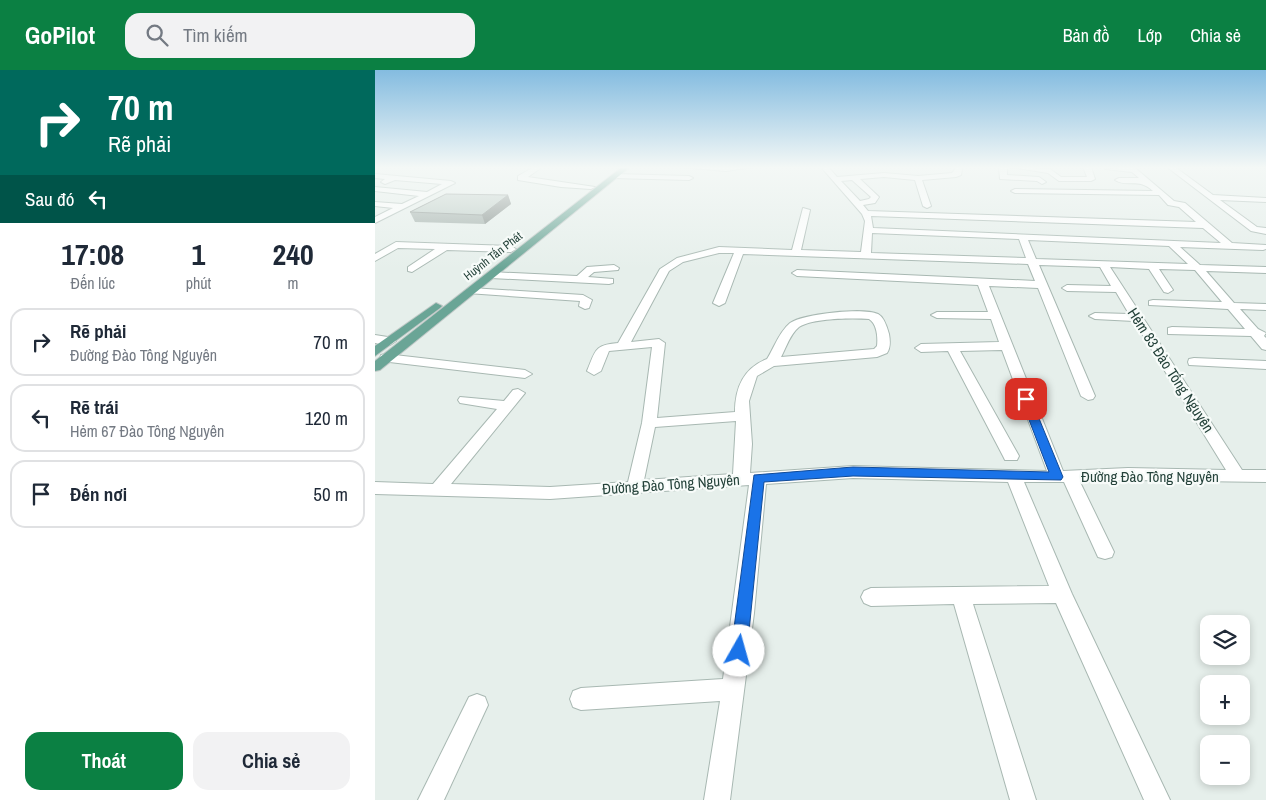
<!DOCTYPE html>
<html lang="vi">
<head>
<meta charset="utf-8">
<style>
	body { margin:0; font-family:"Archivo Narrow",sans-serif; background:#f2f2f3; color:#1f2937; height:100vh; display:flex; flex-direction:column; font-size:19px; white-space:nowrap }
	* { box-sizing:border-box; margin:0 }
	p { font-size:16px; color:#747a83 }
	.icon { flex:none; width:28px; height:28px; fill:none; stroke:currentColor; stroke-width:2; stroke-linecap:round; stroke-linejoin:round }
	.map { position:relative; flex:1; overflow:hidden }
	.details { display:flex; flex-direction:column; background:#fff; width:375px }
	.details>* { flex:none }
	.guide { background:#00695c; color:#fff; overflow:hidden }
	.tools { position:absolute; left:825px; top:545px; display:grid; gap:10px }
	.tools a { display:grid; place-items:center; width:50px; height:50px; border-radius:10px; background:#fff; box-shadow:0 2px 8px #0003; font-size:25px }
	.pin { position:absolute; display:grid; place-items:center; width:42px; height:42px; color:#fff; margin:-21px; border-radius:10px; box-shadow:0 2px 8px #0006 }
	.me { position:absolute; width:55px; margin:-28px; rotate:7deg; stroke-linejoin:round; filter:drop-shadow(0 0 4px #0008) }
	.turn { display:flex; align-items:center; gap:18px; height:105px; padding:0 25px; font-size:22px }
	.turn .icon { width:65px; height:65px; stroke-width:2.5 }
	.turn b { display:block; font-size:35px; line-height:42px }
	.then { display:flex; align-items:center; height:48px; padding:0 25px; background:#0003; gap:10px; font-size:19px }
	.eta { display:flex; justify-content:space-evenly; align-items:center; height:85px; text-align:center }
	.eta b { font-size:30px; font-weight:800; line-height:35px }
	.primary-button { display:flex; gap:10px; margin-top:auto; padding:10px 25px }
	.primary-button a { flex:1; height:58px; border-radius:15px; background:#0b8043; color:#fff; font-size:20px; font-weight:800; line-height:58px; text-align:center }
	.primary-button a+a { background:#f2f2f3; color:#1f2937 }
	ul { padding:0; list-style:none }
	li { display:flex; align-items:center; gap:15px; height:68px; margin:0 10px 8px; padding:0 15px; border:2px solid #e0e1e3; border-radius:15px }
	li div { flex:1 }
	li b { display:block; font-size:19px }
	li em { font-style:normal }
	header { display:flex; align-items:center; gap:30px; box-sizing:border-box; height:70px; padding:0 25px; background:#0b8043; color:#fff }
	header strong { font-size:24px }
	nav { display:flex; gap:28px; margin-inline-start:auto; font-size:18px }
	.search { width:350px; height:45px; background:#f2f2f3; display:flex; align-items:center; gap:12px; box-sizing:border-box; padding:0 18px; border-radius:15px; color:#747a83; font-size:19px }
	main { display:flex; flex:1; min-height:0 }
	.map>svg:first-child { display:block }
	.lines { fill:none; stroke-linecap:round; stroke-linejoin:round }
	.minor-casing { stroke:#a8b8b2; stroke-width:2 }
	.major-casing { stroke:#c2cac8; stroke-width:2 }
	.minor { fill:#fff; fill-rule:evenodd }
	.major { fill:#6aa596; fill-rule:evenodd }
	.wall { fill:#a1aea9 }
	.shaded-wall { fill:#838d89 }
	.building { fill:#bbcac4; stroke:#838d89 }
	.route { fill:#1a73e8; stroke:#114b97 }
	.labels { text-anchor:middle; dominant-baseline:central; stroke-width:4.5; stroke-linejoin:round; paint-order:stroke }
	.far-street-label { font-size:12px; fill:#24423a; stroke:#f7fbf9 }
	.street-label { font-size:15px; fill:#24423a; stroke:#f7fbf9 }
</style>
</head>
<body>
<header>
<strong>GoPilot</strong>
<div class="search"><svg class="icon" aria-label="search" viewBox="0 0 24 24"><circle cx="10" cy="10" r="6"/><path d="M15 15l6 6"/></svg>Tìm kiếm</div>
<nav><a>Bản đồ</a><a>Lớp</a><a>Chia sẻ</a></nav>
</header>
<main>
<section class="details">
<div class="guide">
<div class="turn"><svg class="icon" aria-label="right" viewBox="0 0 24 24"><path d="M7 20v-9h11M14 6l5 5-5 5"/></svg><div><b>70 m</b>Rẽ phải</div></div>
<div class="then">Sau đó<svg class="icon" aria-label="left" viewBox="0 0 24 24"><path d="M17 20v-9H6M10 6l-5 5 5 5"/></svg></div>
</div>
<div class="eta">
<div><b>17:08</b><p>Đến lúc</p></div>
<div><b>1</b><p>phút</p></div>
<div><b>240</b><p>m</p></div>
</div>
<ul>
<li><svg class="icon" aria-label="right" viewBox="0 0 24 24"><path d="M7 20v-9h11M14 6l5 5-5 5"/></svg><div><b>Rẽ phải</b><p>Đường Đào Tông Nguyên</p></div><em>70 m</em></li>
<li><svg class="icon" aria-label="left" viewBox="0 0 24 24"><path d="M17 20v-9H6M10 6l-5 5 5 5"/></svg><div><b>Rẽ trái</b><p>Hẻm 67 Đào Tông Nguyên</p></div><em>120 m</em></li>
<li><svg class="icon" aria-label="arrive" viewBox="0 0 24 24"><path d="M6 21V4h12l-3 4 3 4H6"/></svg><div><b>Đến nơi</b></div><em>50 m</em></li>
</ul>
<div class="primary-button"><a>Thoát</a><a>Chia sẻ</a></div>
</section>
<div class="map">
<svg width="891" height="730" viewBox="0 0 891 730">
	<rect width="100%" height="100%" fill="#e6efeb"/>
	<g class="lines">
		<defs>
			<g id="minor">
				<polygon points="159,97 167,97 153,107 220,117 216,119 186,117 143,110 143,106"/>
				<polygon points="305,97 378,97 351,101"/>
				<path d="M 446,97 L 453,97 L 462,107 L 509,103 L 543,106 L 577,103 L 582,97 L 587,99 L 586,105 L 581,107 L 547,110 L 556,136 L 552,138 L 548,136 L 540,110 L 509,107 L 485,109 L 504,127 L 500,133 L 488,135 L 493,141 L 821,152 L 804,137 L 793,135 L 784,125 L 640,123 L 636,121 L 640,119 L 778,121 C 763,107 752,118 740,110 L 744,108 L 764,108 L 757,102 L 730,99 L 759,97 L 799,131 L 810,133 L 857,173 L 891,175 L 891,179 L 888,180 L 805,177 L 825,195 L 891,197 L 891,203 L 831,201 L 859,233 L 891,234 L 891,240 L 865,239 L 883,259 L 891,263 L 889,266 L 891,268 L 891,280 L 887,279 L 876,266 L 793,264 L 793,258 L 797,257 L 870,259 L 853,239 L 774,235 L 774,231 L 778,230 L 847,232 L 820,200 L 784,199 L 798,220 L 793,223 L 789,222 L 774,199 L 735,197 L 867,400 L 891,400 L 891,412 L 753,410 L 705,412 L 739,482 L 737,487 L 730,489 L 723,487 L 689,412 L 649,412 L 697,524 L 795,730 L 769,730 L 681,533 L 598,534 L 661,730 L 635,730 L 579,534 L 496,536 L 489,533 L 486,527 L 489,521 L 496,518 L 674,516 L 633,412 L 478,408 L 391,414 L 379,543 L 355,730 L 329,730 L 345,631 L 206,640 L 198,637 L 195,629 L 198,621 L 206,618 L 348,609 L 374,415 L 175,429 L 0,424 L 0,412 L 58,414 L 122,339 L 85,333 L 83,330 L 85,327 L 129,331 L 138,320 L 143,319 L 150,323 L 76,414 L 175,417 L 253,412 L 267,353 L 277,277 L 234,281 L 226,301 L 219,305 L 212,301 C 221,280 219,275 243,273 L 285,199 L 302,188 L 344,177 L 417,180 L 428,138 L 435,140 L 426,180 L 486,182 L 490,151 L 487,144 ZM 477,110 L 496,127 L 494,129 L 485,131 L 466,111 ZM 496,146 L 828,158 L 846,173 L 498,158 ZM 497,163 L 644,169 L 651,188 L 496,183 ZM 653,170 L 794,176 L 813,194 L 661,189 ZM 344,183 L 359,183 L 338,233 L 344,236 L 350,233 L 368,184 L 653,194 L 660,211 L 422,200 L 417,203 L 422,206 L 603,215 L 613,242 L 562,242 L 556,245 L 562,248 L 616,249 L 624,272 L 546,274 L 540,278 L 546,282 L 573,281 L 628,386 L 630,390 L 642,390 L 644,386 L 585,281 L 627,280 L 672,401 L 478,396 L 375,403 L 377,374 L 374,331 L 382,306 L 399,296 L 502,287 L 512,283 C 516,277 515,270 514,264 C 512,257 509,247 503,244 C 488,237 428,244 415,253 C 404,262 399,278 392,289 C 369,298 360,317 360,342 L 282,348 L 290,273 L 284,269 L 256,272 L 294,201 L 308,192 ZM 664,195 L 725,197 L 736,216 L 692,215 L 687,218 L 692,221 L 741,222 L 754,244 L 720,243 L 714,246 L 720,249 L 759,251 L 851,400 L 753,398 L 688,401 L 614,216 L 663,218 L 706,326 L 713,330 L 718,329 L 720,326 ZM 494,249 C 502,254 503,267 502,276 L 499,279 L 406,287 C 411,278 415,264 424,257 C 438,248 477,248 494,249 ZM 361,351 L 358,404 L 269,410 L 280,357 Z"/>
				<polygon points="624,97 632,97 632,105 664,107 671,112 667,114 662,111 625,109"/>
				<polygon points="636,97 675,99 686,107 712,107 708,97 716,97 720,109 716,111 684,111 673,103"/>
				<polygon points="792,97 800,97 838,125 891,128 891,132 845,130 882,157 891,158 891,164 876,161"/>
				<polygon points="0,104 76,111 80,113 0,153 0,147 18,138 0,136 0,132 27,134 44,126 0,121 0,117 52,122 67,114 20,110 10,114 6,112 10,109 0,108"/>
				<polygon points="241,104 314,106 318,108 314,110 238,108 237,106"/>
				<polygon points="21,172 136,176 141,179 136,182 72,180 37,202 33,201 33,197 60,179 23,178 0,191 0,184"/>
				<polygon points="239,195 244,198 243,200 219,202 213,207 238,209 238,213 234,214 116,208 111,205 116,202 202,206 212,197"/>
				<polygon points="96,218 208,225 217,230 214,238 210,239 204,236 205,231 92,223 92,219"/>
				<polygon points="0,265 19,268 21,271 15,275 0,273"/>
				<polygon points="11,284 150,300 157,304 150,308 6,291 5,288 6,285"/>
				<polygon points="819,288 891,291 891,299 814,295 813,292 814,289"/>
				<polygon points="102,624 110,627 113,635 69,730 43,730 94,627"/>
			</g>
			<g id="major">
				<polygon points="247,97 255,97 5,300 0,301 0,291"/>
				<polygon points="61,233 67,236 65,238 0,286 0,276"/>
			</g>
		</defs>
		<!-- minor casing -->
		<use href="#minor" class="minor-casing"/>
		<!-- major casing -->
		<use href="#major" class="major-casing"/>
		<!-- minor -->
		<use href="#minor" class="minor"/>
		<!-- major -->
		<use href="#major" class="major"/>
	</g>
	<!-- wall -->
	<polygon class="wall" points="133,125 136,134 110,154 40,152 35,142"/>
	<!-- shaded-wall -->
	<polygon class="shaded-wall" points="133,125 136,134 110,154 107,145"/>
	<!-- building -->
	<polygon class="building" points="71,124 133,125 107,145 35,142"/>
	<!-- sky -->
	<linearGradient id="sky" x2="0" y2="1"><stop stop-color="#84bce0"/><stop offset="0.49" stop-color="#f4f8f6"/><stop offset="1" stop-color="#f4f8f6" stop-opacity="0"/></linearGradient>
	<rect width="891" height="199" fill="url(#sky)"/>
	<!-- route -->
	<polygon class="route" points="651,326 656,329 688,407 686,410 478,406 389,412 372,581 370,587 364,589 358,587 356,581 379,405 478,397 674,402 646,329"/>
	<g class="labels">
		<!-- far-street labels -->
		<g class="far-street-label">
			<text transform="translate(118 186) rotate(-38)">Huỳnh Tấn Phát</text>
		</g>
		<!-- street labels -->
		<g class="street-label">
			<text transform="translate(796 300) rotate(57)">Hẻm 83 Đào Tống Nguyên</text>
			<text x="775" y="406">Đường Đào Tông Nguyên</text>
			<text transform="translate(296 414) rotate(-4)">Đường Đào Tông Nguyên</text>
		</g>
	</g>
</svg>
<div class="tools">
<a><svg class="icon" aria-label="layers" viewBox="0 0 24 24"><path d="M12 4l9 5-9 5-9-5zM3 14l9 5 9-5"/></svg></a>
<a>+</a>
<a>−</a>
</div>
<div class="pin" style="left:651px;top:329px;background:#d93025"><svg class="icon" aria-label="arrive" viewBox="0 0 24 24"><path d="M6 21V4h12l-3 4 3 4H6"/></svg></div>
<svg class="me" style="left:364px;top:581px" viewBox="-20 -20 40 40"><circle r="19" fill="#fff"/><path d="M0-13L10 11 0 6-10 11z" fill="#1a73e8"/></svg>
</div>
</main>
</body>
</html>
